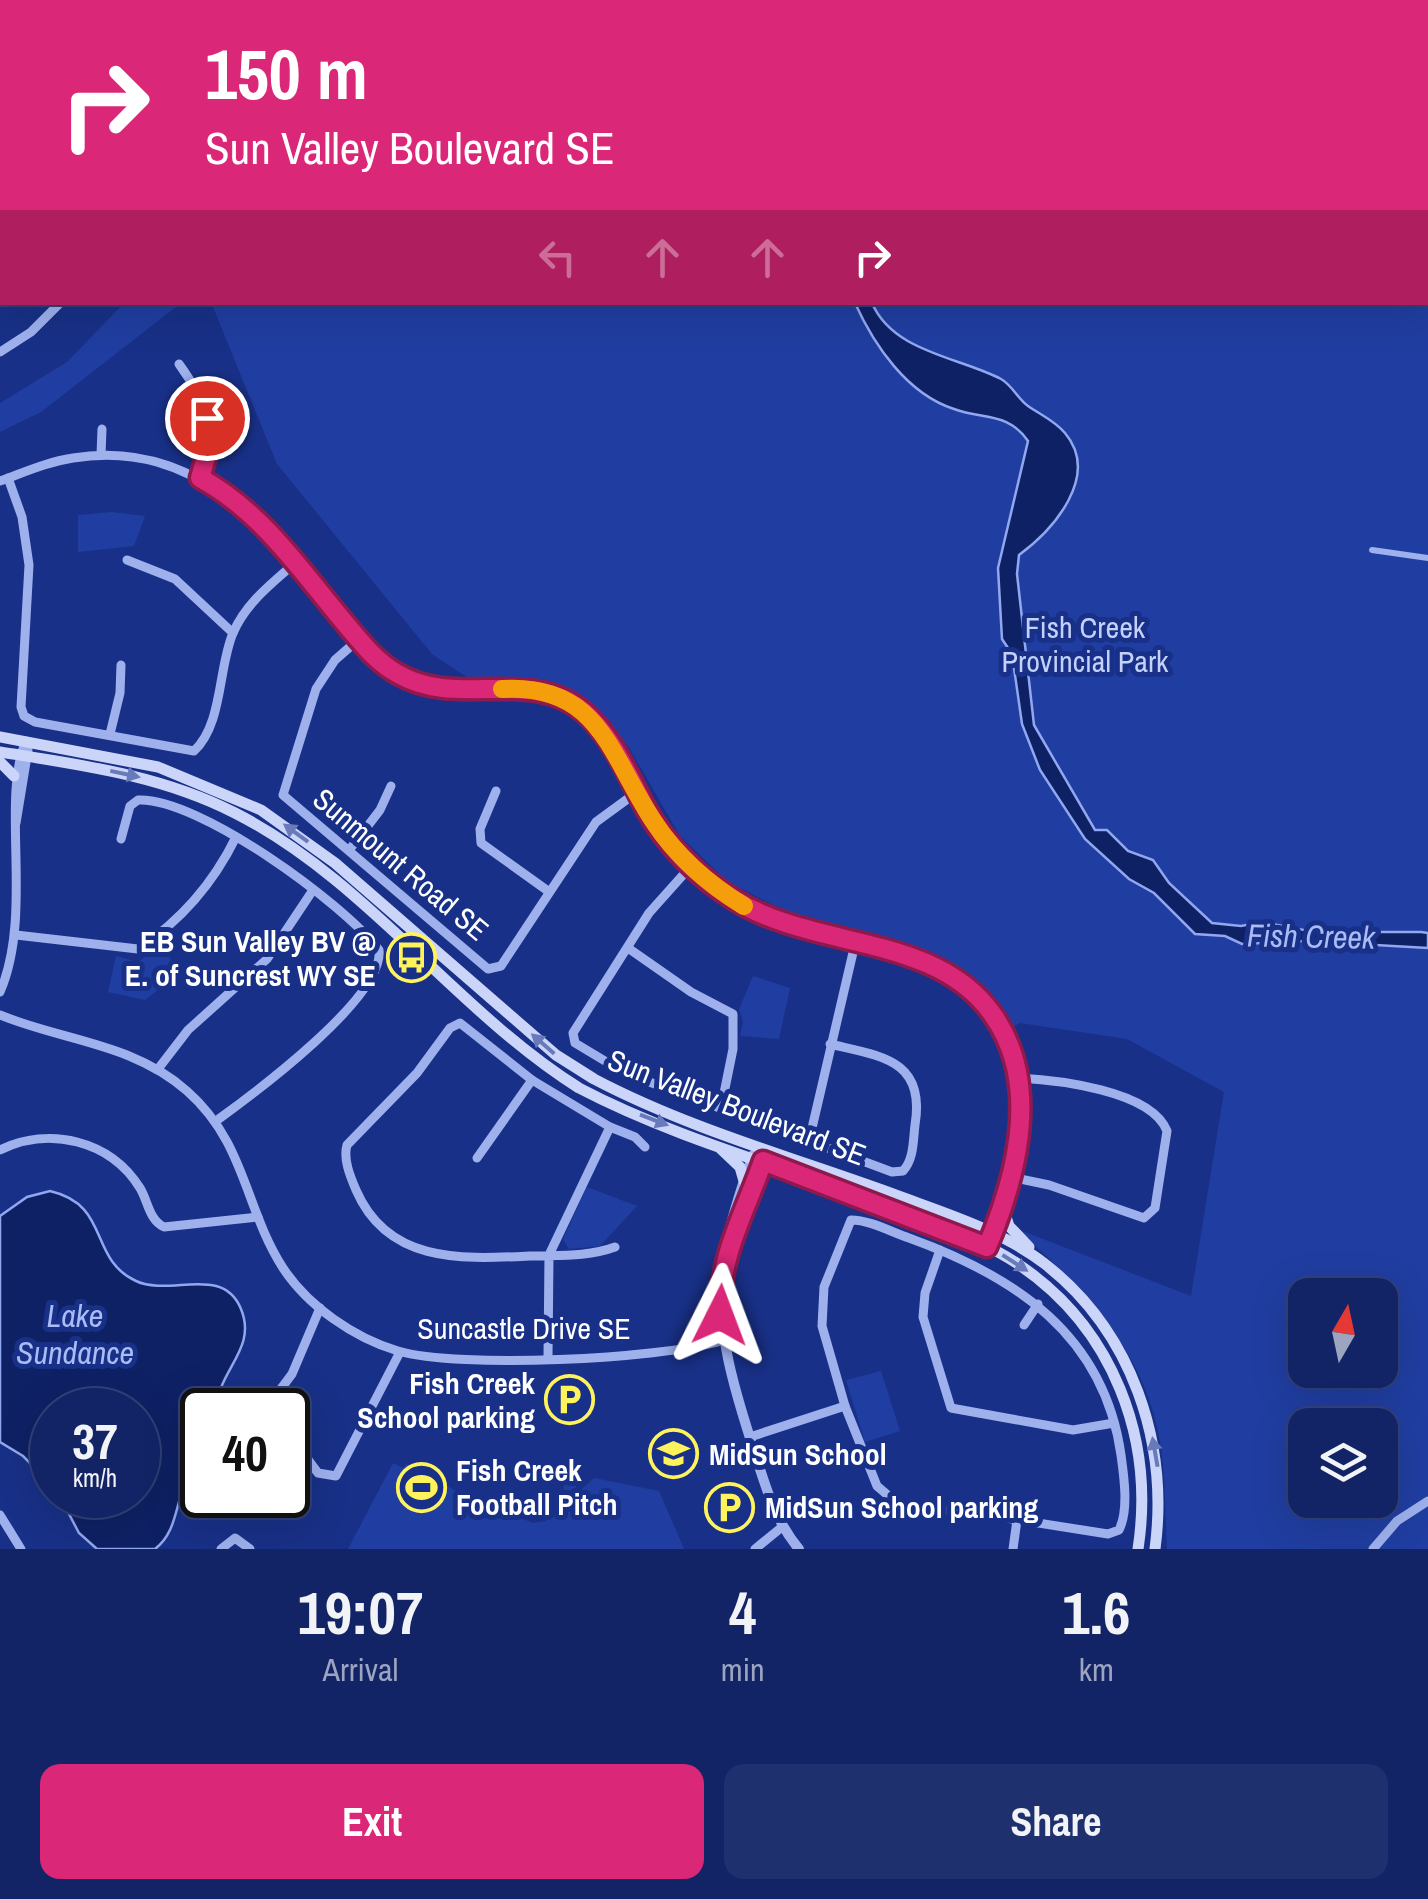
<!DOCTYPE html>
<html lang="en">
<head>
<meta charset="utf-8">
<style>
	body { margin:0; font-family:"Archivo Narrow",sans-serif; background:#1f306e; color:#f1f3f6; height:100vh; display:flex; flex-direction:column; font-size:38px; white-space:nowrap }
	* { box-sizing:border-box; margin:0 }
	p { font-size:32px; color:#9ca4bf }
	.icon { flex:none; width:55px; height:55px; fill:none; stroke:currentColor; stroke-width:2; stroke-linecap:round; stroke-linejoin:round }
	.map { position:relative; height:1549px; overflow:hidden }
	.panel { display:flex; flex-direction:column; background:#122465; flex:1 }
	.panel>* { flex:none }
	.guide { position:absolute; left:0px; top:0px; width:1430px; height:305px; box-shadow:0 10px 40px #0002,0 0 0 2px #314179; background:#db2777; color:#fff; overflow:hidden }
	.needle { width:65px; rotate:9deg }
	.controls { position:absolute; left:1288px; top:1278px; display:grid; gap:20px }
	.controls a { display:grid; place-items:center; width:110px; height:110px; border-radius:20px; background:#122465; box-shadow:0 10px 40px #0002,0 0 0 2px #314179; font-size:50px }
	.speed { position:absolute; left:30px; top:1388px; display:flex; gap:20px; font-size:50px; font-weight:700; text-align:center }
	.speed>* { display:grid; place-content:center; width:130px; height:130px; border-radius:50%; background:#122465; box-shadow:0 10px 40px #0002,0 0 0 2px #314179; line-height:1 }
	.speed small { font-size:25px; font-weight:400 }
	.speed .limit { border:5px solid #111; border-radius:15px; background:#fff; color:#111 }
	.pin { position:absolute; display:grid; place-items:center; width:85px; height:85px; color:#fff; margin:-42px; border:5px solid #fff; border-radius:50%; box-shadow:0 2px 10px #0007 }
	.me { position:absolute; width:110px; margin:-55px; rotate:3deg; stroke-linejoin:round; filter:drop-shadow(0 0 8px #0008) }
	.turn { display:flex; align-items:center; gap:35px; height:210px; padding:0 40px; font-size:45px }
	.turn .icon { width:130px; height:130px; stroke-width:2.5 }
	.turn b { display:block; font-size:70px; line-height:85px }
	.lanes { display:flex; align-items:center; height:95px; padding:0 40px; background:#0003; justify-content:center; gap:50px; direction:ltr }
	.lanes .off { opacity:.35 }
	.eta { display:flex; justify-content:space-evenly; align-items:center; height:170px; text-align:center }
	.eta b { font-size:60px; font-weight:700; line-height:70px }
	.primary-button { display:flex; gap:20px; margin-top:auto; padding:20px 40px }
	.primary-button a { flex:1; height:115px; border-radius:20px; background:#db2777; color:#fff; font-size:40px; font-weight:700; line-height:115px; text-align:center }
	.primary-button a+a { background:#1f306e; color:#f1f3f6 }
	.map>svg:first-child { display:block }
	.green { fill:#203ea1; fill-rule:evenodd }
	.water { fill:#0f2165; stroke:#91a8f0; stroke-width:2.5 }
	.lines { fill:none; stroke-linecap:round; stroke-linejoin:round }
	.pedestrian { stroke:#9eb1ed; stroke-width:6 }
	.minor { stroke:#9eb1ed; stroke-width:9 }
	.tertiary { stroke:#9eb1ed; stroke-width:10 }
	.secondary { stroke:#cbd5f9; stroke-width:11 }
	.oneway { fill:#697aba }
	.route-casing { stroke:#8e194d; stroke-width:25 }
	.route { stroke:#db2777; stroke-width:18 }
	.slow { stroke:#f59e0b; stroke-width:18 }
	.labels { text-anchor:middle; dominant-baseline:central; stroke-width:10; stroke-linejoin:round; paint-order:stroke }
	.park-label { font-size:30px; fill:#c4d1fa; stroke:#183087 }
	.street-label { font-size:30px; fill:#fff; stroke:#183087 }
	.poi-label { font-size:30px; font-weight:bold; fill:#fff; stroke:#183087; text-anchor:start }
	.water-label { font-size:32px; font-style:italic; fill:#aabcf5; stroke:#183087 }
</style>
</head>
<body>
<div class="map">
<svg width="1428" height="1549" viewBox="0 0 1428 1549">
	<rect width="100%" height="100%" fill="#183087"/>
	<!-- green -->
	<g class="green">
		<rect x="108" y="0" width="751" height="2"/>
		<path d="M 1428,147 L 1428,1549 L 1167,1549 C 1165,1514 1166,1478 1160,1442 C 1145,1350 1083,1289 1017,1229 L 1191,1296 L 1224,1092 L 1127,1039 L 1020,1023 L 1014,1026 L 984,986 L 947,959 L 801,919 L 728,882 L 680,836 L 628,746 L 587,699 L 542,679 L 471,680 L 432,654 L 277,464 L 213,307 L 203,303 L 1428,302 ZM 1305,1295 L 1380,1295 L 1380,1370 L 1305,1370 ZM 1305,1425 L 1380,1425 L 1380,1500 L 1305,1500 Z"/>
		<polygon points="125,302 181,303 41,412 0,432 0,403 67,362"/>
		<polygon points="112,512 145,516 134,546 78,552 78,515"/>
		<polygon points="159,945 181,972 145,1000 108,992 116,956 138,962"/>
		<polygon points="753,976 790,988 779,1039 740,1036 743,1022 739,1009"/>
		<polygon points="587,1187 637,1206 600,1246 569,1249 563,1239"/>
		<polygon points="881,1371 900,1431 865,1442 846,1380"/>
		<polygon points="393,1463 403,1468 406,1464 460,1493 533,1523 545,1521 572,1497 563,1494 564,1484 576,1486 576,1494 594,1478 659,1491 684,1549 348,1549"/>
	</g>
	<!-- water -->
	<g class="water">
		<path d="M 855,303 L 872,303 C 893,352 959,357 1001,379 C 1012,385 1018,399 1028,406 C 1041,415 1055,421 1065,433 C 1101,476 1053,530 1019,555 L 1017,574 L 1034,725 L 1095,830 L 1107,830 L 1128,851 L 1153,860 L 1169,883 L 1212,923 L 1241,926 L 1262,922 L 1314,932 L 1421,932 L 1428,933 L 1428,948 L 1305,941 L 1242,944 L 1225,936 L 1195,934 L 1154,893 L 1129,879 L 1085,839 L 1040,770 L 1022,724 L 1012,654 L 1002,639 L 998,568 L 1028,441 C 1008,412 984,420 954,409 C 907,394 874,345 855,303 Z"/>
		<path d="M 50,1191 C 111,1205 88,1259 136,1281 C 170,1297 223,1264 241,1309 C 258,1350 216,1371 217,1410 L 202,1410 L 202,1462 C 171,1486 184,1527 155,1549 L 97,1549 L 79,1533 L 59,1495 L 138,1495 L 138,1410 L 52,1410 L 52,1485 L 23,1456 L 0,1442 L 0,1216 L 27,1197 Z"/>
	</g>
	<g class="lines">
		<!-- pedestrian -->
		<polyline class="pedestrian" points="1372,550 1428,558"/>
		<!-- minor -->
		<g class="minor">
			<polyline points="46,0 46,2"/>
			<polyline points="865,0 865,2"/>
			<polyline points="1052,0 1053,2"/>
			<polyline points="1375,0 1386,2"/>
			<polyline points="1162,2 1166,0"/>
			<polyline points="0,221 2,219"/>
			<polyline points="0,352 31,332 61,302"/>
			<path d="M 179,364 C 205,399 217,436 201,478"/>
			<polyline points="101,455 102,429"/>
			<path d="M 8,478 L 22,517 L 29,565 L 21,707 L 24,716 L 35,722 L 194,751 C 223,724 218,668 233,633 C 246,603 271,584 295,563"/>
			<path d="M 0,481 C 25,472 47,462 73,458 C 215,435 291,559 370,654 C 450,721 494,665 563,698 C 608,720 624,770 647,811 C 662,837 683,861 706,880 C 771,933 847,934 922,962 C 1049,1007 1029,1148 987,1247"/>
			<polyline points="127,560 175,579 233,633"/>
			<polyline points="359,639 335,660 316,689 283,795 488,969 501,966 596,822 637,792"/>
			<polyline points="110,734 120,693 121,665"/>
			<polyline points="496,791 480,829 481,843 548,891"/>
			<polyline points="16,823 28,750"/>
			<path d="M 121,839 L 130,806 L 138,800 C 198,797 343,903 379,950 C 385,997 252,1095 216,1121"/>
			<polyline points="350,849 380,810 391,786"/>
			<polyline points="691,866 649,913 573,1033 575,1043 625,1073 809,1141 855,944"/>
			<path d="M 16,935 L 138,949 C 182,920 213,884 236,837"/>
			<polyline points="628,948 691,992 733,1014 733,1049 721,1108"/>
			<path d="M 0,992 C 34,914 0,799 26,741"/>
			<path d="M 0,1015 C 63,1041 133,1043 187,1091 C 246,1143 244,1207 283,1268 C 308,1306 354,1338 398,1351 C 460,1369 658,1359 721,1341"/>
			<polyline points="158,1069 188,1030 267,959 313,890"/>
			<polyline points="610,1127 635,1137 645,1147"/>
			<path d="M 809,1141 L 892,1172 L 903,1171 C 914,1159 913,1141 915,1125 C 926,1059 880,1056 830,1044"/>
			<path d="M 0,1150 C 49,1126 110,1140 140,1188 C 148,1201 149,1220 164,1227 L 258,1217"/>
			<polyline points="477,1158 532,1080"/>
			<path d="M 1011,1177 L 1049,1185 L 1144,1218 L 1155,1208 L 1167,1131 C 1151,1090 1056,1080 1019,1078"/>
			<path d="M 851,1220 C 870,1220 891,1232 909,1238 C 1014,1276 1104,1334 1121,1455 C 1124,1477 1129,1510 1119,1530 L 1108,1534 L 962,1511 L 904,1509 L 877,1486 L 845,1406 L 822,1326 L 824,1287 Z"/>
			<polyline points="940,1250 925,1293 923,1317 951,1408 1073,1430 1114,1423"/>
			<polyline points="1024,1325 1038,1304"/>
			<path d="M 548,1357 L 549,1255 L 610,1127 L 532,1080 L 460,1023 L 450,1028 L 417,1073 L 347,1145 C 343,1159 350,1176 356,1190 C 388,1264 462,1259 530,1256 C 559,1255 588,1257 615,1247"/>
			<polyline points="271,1410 271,1402 292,1374 320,1308"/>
			<polyline points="288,1433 318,1473 336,1476 400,1352"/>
			<polyline points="750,1437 845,1406"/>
			<polyline points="0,1515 21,1549"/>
			<polyline points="221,1549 235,1538 250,1549"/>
			<polyline points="755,1549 782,1527"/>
			<polyline points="1013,1549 1017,1520"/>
			<polyline points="1373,1549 1397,1521 1428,1501"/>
		</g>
		<!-- tertiary -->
		<g class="tertiary">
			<path d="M 753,1155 C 710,1274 712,1319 750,1438 C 763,1477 772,1517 799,1549"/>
			<polyline points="727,1246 736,1234 765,1156"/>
		</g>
		<!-- secondary -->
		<g class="secondary">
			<path d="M 0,737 L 158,767 L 261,810 L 335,863 L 556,1055 L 594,1079 C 687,1128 794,1158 893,1194 C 944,1213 1001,1230 1045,1264 C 1132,1332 1169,1442 1155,1549"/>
			<path d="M 0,752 C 81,765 161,775 235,813 C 367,880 455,1010 579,1088 C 682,1142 799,1171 907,1214 C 944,1229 984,1241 1018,1264 C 1113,1328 1155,1438 1138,1549"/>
			<polyline points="0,762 14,776"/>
			<polyline points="721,1149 740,1167 744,1181"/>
			<polyline points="1003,1208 1009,1226 1029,1247"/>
		</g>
	</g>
	<!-- one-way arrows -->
	<defs><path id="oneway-solid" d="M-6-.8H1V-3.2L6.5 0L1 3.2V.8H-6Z" transform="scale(2.5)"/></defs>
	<g class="oneway">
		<use href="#oneway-solid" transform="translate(125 774) rotate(12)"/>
		<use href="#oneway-solid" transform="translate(296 833) rotate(-144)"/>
		<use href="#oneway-solid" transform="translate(543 1044) rotate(-139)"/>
		<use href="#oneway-solid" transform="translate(654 1120) rotate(21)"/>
		<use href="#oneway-solid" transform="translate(1015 1263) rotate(33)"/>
		<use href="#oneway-solid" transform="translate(1155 1452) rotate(-100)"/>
	</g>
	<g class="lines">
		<defs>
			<path id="route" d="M 207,418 L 209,447 L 200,478 C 259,510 297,565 339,616 C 357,637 373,660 398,674 C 458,709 531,666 585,713 C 614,739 628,776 646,809 C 667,846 699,878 735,900 C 814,950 936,933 993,1015 C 1041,1083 1017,1176 987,1247 L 763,1161 C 744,1215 719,1256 720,1315"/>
		</defs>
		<!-- route casing -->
		<use href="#route" class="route-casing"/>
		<!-- route -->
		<use href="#route" class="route"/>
		<!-- slow -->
		<path class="slow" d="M 502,689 C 600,683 610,756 654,822 C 677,857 708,884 744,906"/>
	</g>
	<!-- icons -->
	<defs>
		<symbol id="bus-ring" viewBox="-11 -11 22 22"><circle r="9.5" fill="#183087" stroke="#fff35b" stroke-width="1.5"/><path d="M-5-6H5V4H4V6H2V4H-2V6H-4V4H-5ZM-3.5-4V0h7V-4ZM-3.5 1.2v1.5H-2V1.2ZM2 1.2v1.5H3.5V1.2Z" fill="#fff35b"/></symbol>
		<symbol id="parking-ring" viewBox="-11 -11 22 22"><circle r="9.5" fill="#183087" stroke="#fff35b" stroke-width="1.5"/><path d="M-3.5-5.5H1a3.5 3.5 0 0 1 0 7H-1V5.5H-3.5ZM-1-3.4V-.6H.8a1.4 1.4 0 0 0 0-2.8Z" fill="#fff35b"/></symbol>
		<symbol id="school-ring" viewBox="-11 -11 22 22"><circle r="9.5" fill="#183087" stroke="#fff35b" stroke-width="1.5"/><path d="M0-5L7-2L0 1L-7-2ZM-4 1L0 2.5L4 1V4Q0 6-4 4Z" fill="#fff35b"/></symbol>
		<symbol id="stadium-ring" viewBox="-11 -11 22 22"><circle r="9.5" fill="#183087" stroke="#fff35b" stroke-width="1.5"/><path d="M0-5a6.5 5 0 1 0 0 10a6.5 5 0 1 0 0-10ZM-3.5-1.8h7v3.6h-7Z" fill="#fff35b"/></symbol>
	</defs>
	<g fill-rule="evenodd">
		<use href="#bus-ring" x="384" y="930" width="55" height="55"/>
		<use href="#parking-ring" x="542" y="1372" width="55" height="55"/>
		<use href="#school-ring" x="646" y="1426" width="55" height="55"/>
		<use href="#stadium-ring" x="394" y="1460" width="55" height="55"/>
		<use href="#parking-ring" x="702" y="1480" width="55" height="55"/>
	</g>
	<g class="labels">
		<!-- park labels -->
		<g class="park-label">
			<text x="1085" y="627">Fish Creek<tspan x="1085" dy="34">Provincial Park</tspan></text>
		</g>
		<!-- street labels -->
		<g class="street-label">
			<text transform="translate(401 864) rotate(40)">Sunmount Road SE</text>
			<text transform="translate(737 1107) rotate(21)">Sun Valley Boulevard SE</text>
			<text x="524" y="1328">Suncastle Drive SE</text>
		</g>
		<!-- poi labels -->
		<g class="poi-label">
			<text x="376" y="941" text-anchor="end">EB Sun Valley BV @<tspan x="376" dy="34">E. of Suncrest WY SE</tspan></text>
			<text x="535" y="1383" text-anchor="end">Fish Creek<tspan x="535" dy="34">School parking</tspan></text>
			<text x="709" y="1454">MidSun School</text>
			<text x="456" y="1470">Fish Creek<tspan x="456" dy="34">Football Pitch</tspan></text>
			<text x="765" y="1507">MidSun School parking</text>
		</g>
		<!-- water labels -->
		<g class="water-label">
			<text transform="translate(1311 936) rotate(1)">Fish Creek</text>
			<text x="75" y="1315">Lake<tspan x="75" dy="37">Sundance</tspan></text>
		</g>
	</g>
</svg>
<div class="controls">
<a><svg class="needle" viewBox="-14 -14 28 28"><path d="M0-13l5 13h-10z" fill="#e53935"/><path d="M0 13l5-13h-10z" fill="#9ca4bf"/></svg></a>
<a><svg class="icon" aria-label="layers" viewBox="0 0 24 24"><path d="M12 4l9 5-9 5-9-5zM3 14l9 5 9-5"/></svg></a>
</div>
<div class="speed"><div>37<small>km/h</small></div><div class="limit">40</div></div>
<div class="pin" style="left:207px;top:418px;background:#d93025"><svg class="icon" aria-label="arrive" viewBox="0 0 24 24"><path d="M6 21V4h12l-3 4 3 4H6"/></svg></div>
<svg class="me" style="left:720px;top:1315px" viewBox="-20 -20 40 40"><path d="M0-17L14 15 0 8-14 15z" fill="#db2777" stroke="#fff" stroke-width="4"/></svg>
<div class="guide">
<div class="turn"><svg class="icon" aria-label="right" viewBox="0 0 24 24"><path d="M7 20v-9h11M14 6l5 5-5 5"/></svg><div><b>150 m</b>Sun Valley Boulevard SE</div></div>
<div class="lanes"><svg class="icon off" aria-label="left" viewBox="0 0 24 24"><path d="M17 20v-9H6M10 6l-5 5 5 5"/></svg><svg class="icon off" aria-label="ahead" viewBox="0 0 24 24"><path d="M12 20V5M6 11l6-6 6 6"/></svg><svg class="icon off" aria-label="ahead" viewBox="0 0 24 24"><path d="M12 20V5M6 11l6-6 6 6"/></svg><svg class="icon" aria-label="right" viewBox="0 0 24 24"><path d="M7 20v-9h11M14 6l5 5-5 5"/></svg></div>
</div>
</div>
<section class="panel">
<div class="eta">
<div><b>19:07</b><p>Arrival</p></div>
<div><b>4</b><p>min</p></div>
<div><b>1.6</b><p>km</p></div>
</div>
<div class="primary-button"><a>Exit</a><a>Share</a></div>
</section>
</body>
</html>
